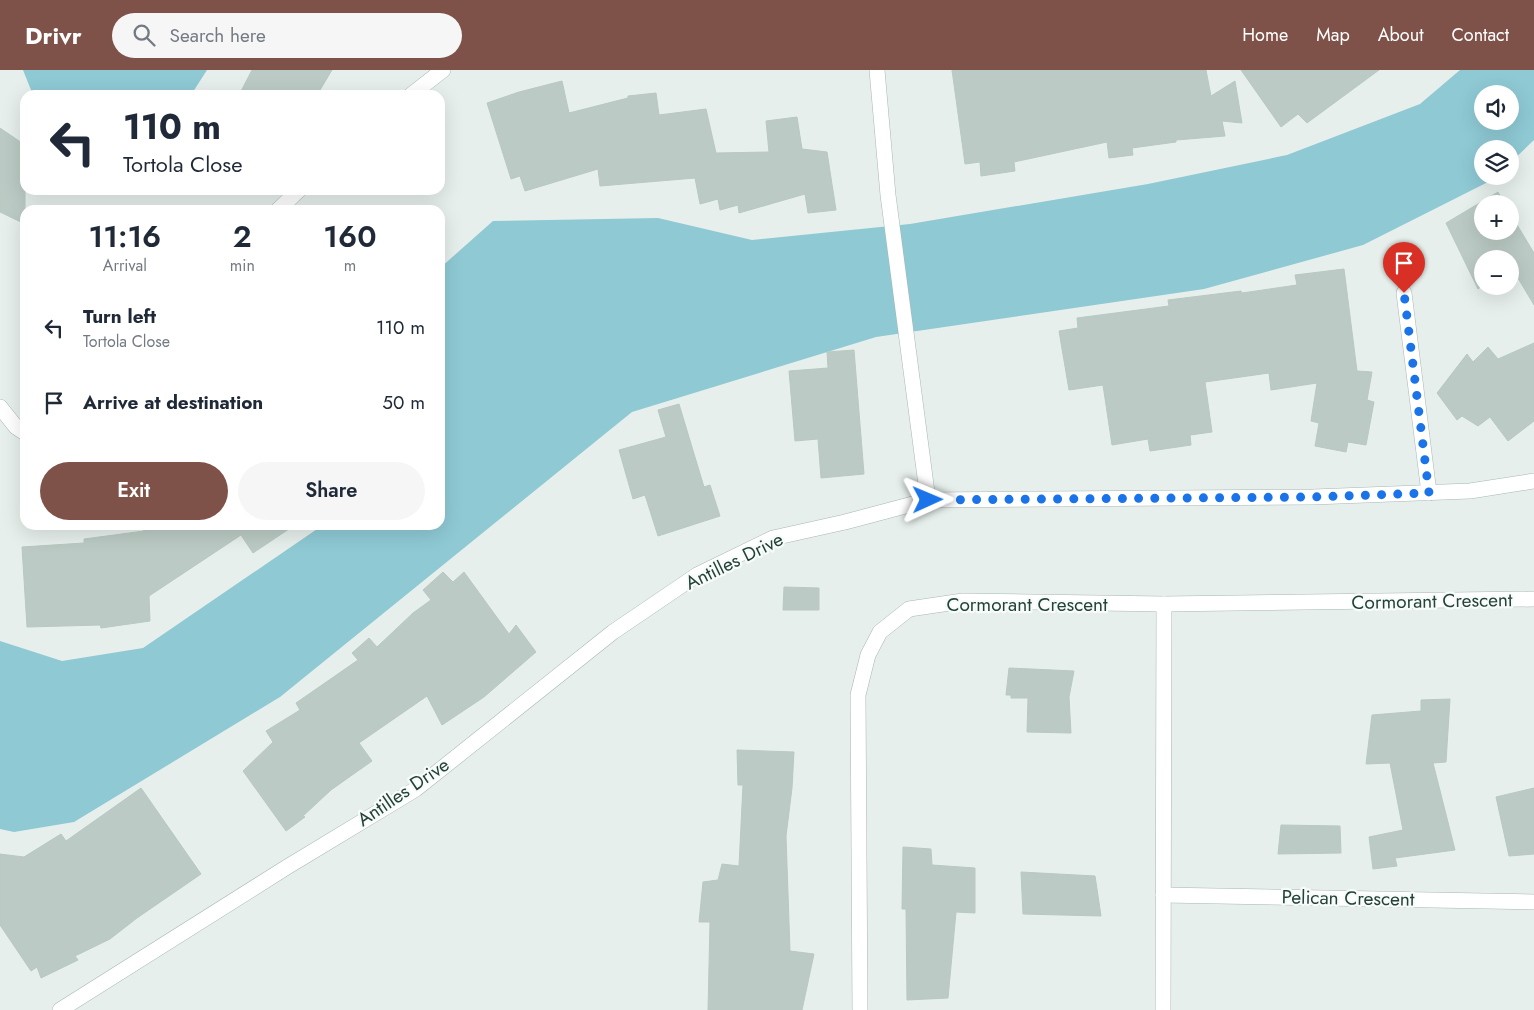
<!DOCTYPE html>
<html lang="en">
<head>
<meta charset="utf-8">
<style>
	body { margin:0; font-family:Jost,sans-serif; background:#f6f6f7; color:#1f2937; height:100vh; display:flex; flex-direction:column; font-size:19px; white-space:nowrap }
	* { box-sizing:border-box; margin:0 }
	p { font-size:16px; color:#747a83 }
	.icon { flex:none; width:28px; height:28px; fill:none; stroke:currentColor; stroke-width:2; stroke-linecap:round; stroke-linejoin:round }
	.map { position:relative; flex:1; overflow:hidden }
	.panel { position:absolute; left:20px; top:135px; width:425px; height:325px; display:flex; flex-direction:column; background:#fff; border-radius:15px; box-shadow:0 5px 20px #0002 }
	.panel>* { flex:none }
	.hud { position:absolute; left:20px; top:20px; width:425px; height:105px; border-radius:15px; box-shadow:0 5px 20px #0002; background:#fff; color:#1f2937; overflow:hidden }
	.buttons { position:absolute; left:1474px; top:15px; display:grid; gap:10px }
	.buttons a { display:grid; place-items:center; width:45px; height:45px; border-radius:50%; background:#fff; box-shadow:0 5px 20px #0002; font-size:25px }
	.pin { position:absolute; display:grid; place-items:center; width:42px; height:42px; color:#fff; margin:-51px -21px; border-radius:50% 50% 50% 0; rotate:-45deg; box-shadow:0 0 5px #0007 }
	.pin .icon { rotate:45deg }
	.me { position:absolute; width:55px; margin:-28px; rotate:89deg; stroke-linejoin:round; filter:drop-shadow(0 0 4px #0008) }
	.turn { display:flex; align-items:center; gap:18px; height:105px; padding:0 20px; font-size:22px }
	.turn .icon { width:65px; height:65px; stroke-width:2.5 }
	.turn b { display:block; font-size:35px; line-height:42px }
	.eta { display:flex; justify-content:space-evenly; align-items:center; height:85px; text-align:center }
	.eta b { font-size:30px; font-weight:600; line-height:35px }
	.action { display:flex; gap:10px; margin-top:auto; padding:10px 20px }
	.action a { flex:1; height:58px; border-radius:30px; background:#7f5249; color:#fff; font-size:20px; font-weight:600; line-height:58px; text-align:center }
	.action a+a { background:#f6f6f7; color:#1f2937 }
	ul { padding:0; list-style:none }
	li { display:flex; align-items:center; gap:15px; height:75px; padding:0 20px }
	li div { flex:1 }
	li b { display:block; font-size:19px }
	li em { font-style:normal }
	header { display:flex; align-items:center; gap:30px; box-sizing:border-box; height:70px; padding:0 25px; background:#7f5249; color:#fff }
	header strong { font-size:24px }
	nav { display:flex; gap:28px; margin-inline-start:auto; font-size:18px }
	.search { width:350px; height:45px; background:#f6f6f7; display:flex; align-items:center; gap:12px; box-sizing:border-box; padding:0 18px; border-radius:28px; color:#747a83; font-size:19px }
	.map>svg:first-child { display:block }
	.water { fill:#8ec9d4; fill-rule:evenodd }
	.building { fill:#bbcac4; stroke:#b8c9c2 }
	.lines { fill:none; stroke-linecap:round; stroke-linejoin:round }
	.minor-casing { stroke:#a8b8b2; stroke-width:16 }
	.minor { stroke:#fff; stroke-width:15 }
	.route { stroke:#1a73e8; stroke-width:9; stroke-dasharray:0 16.2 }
	.labels { text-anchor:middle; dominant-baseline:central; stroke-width:4.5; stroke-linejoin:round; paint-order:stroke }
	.street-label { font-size:19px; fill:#24423a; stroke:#f7fbf9 }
</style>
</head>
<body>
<header>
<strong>Drivr</strong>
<div class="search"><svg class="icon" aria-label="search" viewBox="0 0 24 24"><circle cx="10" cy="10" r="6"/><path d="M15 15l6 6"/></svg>Search here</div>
<nav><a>Home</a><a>Map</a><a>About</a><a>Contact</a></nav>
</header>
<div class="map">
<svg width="1534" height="940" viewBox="0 0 1534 940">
	<rect width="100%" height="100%" fill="#e6efeb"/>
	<!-- water -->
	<g class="water">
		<polygon points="23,0 207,0 191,25 33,25"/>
		<path d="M 1460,0 L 1534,0 L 1534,70 L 1510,93 L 1510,79 L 1482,79 L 1482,106 L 1496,106 L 1492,110 L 1363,175 L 1204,219 L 876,267 L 632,342 L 280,627 L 74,752 L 14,762 L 0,759 L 0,571 L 62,591 L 143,578 L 323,455 L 440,455 L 440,198 L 493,151 L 658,148 L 752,170 L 910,154 L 1148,114 L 1287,85 L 1420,34 ZM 1482,24 L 1510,24 L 1510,51 L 1482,51 Z"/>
	</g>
	<!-- building -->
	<g class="building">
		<polygon points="252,0 332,0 317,25 239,25"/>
		<polygon points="952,0 1206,0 1211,26 1235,11 1242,53 1222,51 1225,66 1176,70 1176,72 1132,78 1133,85 1109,88 1107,72 1014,92 1015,101 981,106 980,92 965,94"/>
		<polygon points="1241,0 1379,0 1307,53 1298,44 1281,57"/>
		<polygon points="562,11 569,43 628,28 628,26 656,23 659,45 706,39 716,83 769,82 766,51 797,47 802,79 827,82 836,140 808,143 805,124 739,143 738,135 720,140 718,129 700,134 695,108 600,116 598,99 525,121 520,106 511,109 487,33 519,22"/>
		<polygon points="0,58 25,75 25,154 0,142"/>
		<polygon points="1498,122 1505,134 1482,134 1482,161 1510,161 1510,143 1534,183 1534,235 1512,198 1510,199 1510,189 1482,189 1482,216 1478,219 1446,153"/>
		<polygon points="1344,199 1357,301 1372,302 1367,330 1374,332 1366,375 1348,372 1346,382 1315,376 1319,353 1311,351 1317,313 1271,320 1269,303 1205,312 1212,362 1190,365 1191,375 1150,381 1148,369 1112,375 1103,315 1069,320 1059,261 1078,258 1077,248 1169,236 1168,230 1241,221 1242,223 1297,215 1295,205"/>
		<polygon points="1534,273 1534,351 1508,371 1490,347 1478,356 1462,346 1457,350 1437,323 1467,284 1473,292 1488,277 1498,289"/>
		<polygon points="854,280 864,404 821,408 818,369 795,371 789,301 828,298 827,282"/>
		<polygon points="679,334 704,417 710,415 720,446 658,466 645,425 633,429 619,380 666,367 658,340"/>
		<polygon points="141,455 295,455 253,483 241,465 149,526 150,551 101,558 100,555 27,557 22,477 84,473 84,469 144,461"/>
		<polygon points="443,502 453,512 464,502 509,564 516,555 536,582 484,627 442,655 427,626 359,673 372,691 331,720 303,746 305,747 286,761 243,701 273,672 266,661 300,640 296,633 358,590 352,583 369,568 377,577 413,543 431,530 423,520"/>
		<polygon points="784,517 819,518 819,540 783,540"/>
		<polygon points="1009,598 1074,601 1069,627 1071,663 1027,662 1028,628 1011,628 1011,625 1006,625"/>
		<polygon points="1450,629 1446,692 1433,693 1455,780 1395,788 1397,796 1373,799 1369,767 1403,760 1390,693 1366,694 1372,645 1421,641 1421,630"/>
		<polygon points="737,680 794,682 792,718 786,766 790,881 814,884 802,940 708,940 710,852 699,852 703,812 718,810 722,794 739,796 743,715 738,715"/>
		<polygon points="141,718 201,804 137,848 110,869 75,886 78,890 41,908 37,897 31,901 0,855 0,784 24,787 61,764 66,771"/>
		<polygon points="1534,718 1534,784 1509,786 1496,727"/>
		<polygon points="1281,755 1340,756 1341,783 1278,784"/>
		<polygon points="903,777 931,779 932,795 975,798 975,843 956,842 948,928 907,930 906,839 902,839"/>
		<polygon points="1021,802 1095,806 1101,846 1023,844"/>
	</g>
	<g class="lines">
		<defs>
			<g id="minor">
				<polyline points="877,0 888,125 928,430"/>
				<polyline points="411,25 443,0"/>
				<polyline points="278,140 299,120"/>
				<polyline points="1404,223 1429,423"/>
				<polyline points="0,337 16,357 25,363"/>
				<polyline points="1163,825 1534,832"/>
				<polyline points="60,940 287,797 416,719 613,562 697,505 773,468 845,452 928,430 1313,427 1470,421 1534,411"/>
				<polyline points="860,940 858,625 868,585 880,562 909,539 963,531 1164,534 1534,529"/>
				<polyline points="1163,940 1164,534"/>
			</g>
		</defs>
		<!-- minor casing -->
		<use href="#minor" class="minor-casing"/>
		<!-- minor -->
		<use href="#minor" class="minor"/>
	</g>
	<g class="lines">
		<!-- route -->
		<polyline class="route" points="928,430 1313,427 1429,423 1404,223"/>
	</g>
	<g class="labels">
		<!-- street labels -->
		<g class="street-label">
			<text transform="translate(734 491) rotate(-26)">Antilles Drive</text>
			<text transform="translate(1432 531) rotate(-1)">Cormorant Crescent</text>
			<text x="1027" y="534">Cormorant Crescent</text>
			<text transform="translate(403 722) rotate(-34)">Antilles Drive</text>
			<text transform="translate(1348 828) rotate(1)">Pelican Crescent</text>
		</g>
	</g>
</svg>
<div class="buttons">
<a><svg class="icon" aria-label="sound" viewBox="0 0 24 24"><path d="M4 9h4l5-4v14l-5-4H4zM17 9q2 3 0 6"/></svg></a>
<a><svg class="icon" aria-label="layers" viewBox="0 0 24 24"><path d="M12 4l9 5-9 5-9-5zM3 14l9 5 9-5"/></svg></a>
<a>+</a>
<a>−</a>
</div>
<div class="pin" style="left:1404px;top:223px;background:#d93025"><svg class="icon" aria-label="arrive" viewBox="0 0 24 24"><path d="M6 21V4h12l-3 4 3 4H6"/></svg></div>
<svg class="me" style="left:928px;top:430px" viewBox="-20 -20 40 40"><path d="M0-17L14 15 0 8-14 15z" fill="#1a73e8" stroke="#fff" stroke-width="4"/></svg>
<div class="hud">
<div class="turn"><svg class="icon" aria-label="left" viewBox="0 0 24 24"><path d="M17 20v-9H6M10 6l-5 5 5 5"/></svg><div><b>110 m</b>Tortola Close</div></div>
</div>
<section class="panel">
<div class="eta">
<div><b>11:16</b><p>Arrival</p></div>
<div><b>2</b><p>min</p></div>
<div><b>160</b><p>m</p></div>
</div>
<ul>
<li><svg class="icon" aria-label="left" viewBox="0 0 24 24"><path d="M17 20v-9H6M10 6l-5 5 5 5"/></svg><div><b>Turn left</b><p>Tortola Close</p></div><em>110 m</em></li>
<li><svg class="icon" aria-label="arrive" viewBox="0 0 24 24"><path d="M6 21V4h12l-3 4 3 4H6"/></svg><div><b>Arrive at destination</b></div><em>50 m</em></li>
</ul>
<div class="action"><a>Exit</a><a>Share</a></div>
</section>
</div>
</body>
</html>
